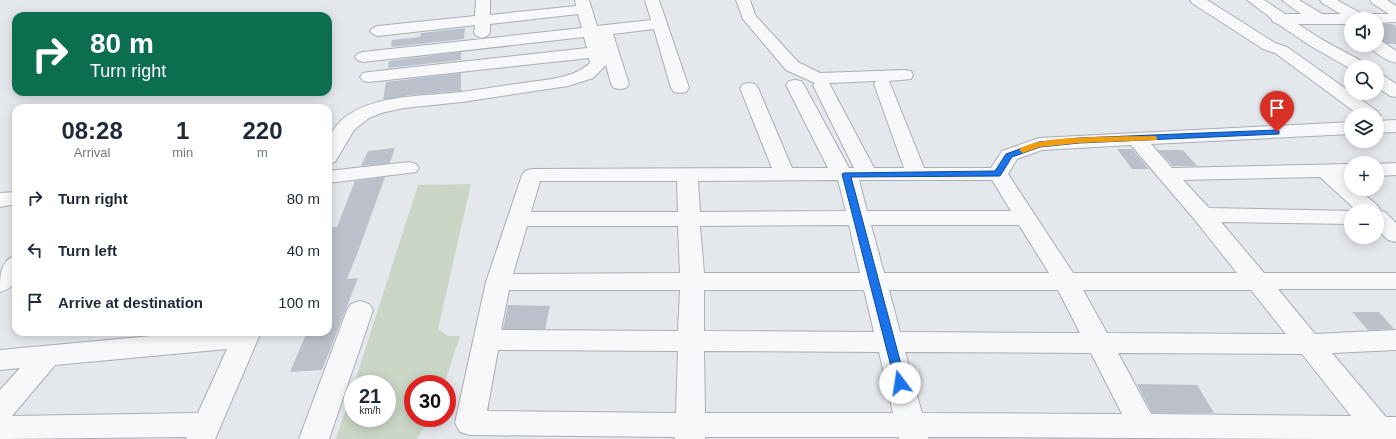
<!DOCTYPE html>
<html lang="en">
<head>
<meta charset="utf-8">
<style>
	body { margin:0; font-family:Helvetica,sans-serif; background:#f2f2f3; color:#1f2937; height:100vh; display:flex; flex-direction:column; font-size:15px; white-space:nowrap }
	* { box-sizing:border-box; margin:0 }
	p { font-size:13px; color:#747a83 }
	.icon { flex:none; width:22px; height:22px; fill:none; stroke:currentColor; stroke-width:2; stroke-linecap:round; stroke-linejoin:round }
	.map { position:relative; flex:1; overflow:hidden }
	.sheet { position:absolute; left:12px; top:104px; width:320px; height:232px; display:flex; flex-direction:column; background:#fff; border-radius:12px; box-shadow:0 2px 10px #0003 }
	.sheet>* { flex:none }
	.banner { position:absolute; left:12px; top:12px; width:320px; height:84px; border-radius:12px; box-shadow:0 2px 10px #0003; background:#0b6e4f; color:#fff; overflow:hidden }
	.fabs { position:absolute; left:1344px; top:12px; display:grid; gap:8px }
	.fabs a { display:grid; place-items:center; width:40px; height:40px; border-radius:50%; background:#fff; box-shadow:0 2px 10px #0003; font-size:20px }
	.speed { position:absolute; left:344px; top:375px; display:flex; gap:8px; font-size:20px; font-weight:700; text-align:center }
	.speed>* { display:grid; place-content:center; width:52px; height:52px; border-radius:50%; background:#fff; box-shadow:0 2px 10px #0003; line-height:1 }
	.speed small { font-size:10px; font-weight:400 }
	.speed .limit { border:6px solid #d22; background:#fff; color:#111 }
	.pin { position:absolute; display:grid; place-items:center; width:34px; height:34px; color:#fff; margin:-41px -17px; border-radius:50% 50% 50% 0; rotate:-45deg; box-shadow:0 0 4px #0007 }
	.pin .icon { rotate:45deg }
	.me { position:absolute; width:44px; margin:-22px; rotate:346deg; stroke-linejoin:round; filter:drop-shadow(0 0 3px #0008) }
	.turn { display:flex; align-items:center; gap:14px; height:84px; padding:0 12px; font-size:18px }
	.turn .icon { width:52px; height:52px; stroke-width:2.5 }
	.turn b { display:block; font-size:28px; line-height:34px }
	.eta { display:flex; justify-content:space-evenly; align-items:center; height:68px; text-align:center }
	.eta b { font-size:24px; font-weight:800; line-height:28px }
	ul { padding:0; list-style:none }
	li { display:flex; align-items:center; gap:12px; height:52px; padding:0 12px }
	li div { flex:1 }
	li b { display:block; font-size:15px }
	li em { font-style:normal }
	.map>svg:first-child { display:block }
	.green { fill:#c9d6c5 }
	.building { fill:#bbc0ca }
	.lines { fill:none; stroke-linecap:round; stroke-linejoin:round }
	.minor-casing { stroke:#a9aeb7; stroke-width:2 }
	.minor { fill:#f7f8fa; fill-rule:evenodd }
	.route { fill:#1a73e8; stroke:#114b97 }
	.slow { fill:#f59e0b }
</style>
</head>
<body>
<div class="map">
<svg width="1396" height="439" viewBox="0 0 1396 439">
	<rect width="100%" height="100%" fill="#e4e7ec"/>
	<!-- green -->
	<polygon class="green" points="471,184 438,329 448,336 460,336 444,384 413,384 413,418 430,418 417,439 336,439 353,388 353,418 387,418 387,384 354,384 418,185"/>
	<!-- building -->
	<g class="building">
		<polygon points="1377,24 1392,24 1396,26 1396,44 1388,44 1377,39"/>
		<polygon points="465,28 464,39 391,47 392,40 420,37 421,33"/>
		<polygon points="461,52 461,60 388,68 389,61"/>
		<polygon points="461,73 461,91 410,95 383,100 386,82"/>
		<polygon points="395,148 390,163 361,166 368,151"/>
		<polygon points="1117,149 1132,149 1149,169 1132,169"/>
		<polygon points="1158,150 1183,150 1197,166 1173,166"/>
		<polygon points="385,177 359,249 347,279 358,278 322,370 290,372 307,332 328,332 328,235 332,227 337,227 355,181"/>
		<polygon points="508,305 550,306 545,329 503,329"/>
		<polygon points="1352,312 1379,312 1394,329 1368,330"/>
		<polygon points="1137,384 1197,385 1214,413 1152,413"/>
	</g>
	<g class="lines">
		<defs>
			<g id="minor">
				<path d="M 476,0 L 490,0 L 490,15 L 576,6 L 575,0 L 589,0 L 597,26 L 651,20 L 645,0 L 659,0 L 689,88 L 686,92 L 680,93 L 674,92 L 671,88 L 654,29 L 613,34 L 629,84 L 626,88 L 620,89 L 614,88 L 611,84 L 606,65 L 593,78 L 568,86 L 462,102 L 404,108 L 381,113 L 369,118 L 354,130 L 335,162 L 328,164 C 328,157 326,147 328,140 C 329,136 332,132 334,129 C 360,93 422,97 461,92 C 484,89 507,85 530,82 C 551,79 573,78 590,63 L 589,58 L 369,82 L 363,81 L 360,77 L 363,73 L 369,72 L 587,48 L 584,37 L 363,62 L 357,60 L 355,57 L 357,54 L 363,52 L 582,28 L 578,14 L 490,24 L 490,33 L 487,36 L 482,38 L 477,36 L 474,33 L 475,25 L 378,36 L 373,34 L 370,31 L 373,28 L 378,26 L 475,16 Z"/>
				<path d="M 736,0 L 750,0 L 755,15 L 798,62 L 820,73 L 905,70 L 911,71 L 913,75 L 911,79 L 889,81 L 924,168 L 991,168 L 1002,151 L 1039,138 L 1351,122 L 1351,134 L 1151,144 L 1172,168 L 1351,164 L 1351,176 L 1344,176 L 1351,183 L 1351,189 L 1358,189 L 1378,206 L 1381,211 L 1385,212 L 1396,223 L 1396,242 L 1388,240 L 1377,229 L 1377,211 L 1357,211 L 1320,177 L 1183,180 L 1209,208 L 1354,211 L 1351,211 L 1351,224 L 1221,222 L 1264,273 L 1396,273 L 1396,289 L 1278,289 L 1315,334 L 1396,330 L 1396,350 L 1332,353 L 1386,417 L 1396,417 L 1396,439 C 1240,439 1085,437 928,437 L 929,439 L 899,439 L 899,437 L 705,437 L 705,439 L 675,439 L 675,437 L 470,435 L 460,432 L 455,423 L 486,282 L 522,175 L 525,171 L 532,169 L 772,168 L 740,88 L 743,84 L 749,83 L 755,84 L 758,88 L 792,168 L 828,168 L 786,85 L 789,81 L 795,80 L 801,81 L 804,85 L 849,168 L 854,168 L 813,85 L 815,83 L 786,70 L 743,19 ZM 876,81 L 874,84 L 904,168 L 874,168 L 829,83 ZM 1131,145 L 1195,220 L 1237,273 L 1073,273 L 1008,174 L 1017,159 L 1042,150 ZM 838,180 L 846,211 L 700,212 L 698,181 ZM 859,180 L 992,180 L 1011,211 L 867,211 ZM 540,181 L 677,181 L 678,212 L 531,212 ZM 849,225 L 860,273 L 704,273 L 700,226 ZM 871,225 L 1019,225 L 1049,273 L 884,273 ZM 527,226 L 678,226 L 680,273 L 513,274 ZM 509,290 L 680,290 L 678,331 L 501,330 ZM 704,290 L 864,290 L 874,332 L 704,331 ZM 889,290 L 1058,290 L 1080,333 L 900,332 ZM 1083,290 L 1251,290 L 1286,334 L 1107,333 ZM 498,350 L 678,351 L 676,413 L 487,411 ZM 704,351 L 879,352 L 893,413 L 705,413 ZM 905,352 L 1091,353 L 1122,414 L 922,413 ZM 1118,353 L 1302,354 L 1351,416 L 1151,414 Z"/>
				<polygon points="1190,0 1207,0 1275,43 1287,47 1377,111 1380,115 1377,119 1377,115 1359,115 1275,53 1263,49 1192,3"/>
				<polygon points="1247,0 1264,0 1285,14 1301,14 1282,0 1299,0 1322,14 1341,14 1322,3 1320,0 1337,0 1362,14 1389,14 1372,3 1370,0 1387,0 1396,6 1396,22 1377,23 1377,19 1351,19 1351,24 1298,24 1321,39 1365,63 1367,67 1351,67 1351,69 1309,45 1278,24 1273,22 1271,18"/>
				<path d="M 1377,40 L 1383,42 L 1396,51 L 1396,63 C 1387,61 1374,53 1369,45 L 1377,45 Z"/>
				<polygon points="1377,74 1383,75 1396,84 1396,97 1390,96 1377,87"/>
				<polygon points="1396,120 1396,132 1377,133 1377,121"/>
				<polygon points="409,162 416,164 419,168 416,172 328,183 328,171"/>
				<polygon points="1396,163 1396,175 1377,176 1377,164"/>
				<polygon points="16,192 16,204 0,207 0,193"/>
				<path d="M 16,255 C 16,272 20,287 0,292 C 0,275 0,261 16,255 Z"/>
				<polygon points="360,301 369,304 373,310 329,439 299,439 347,310 351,304"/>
				<path d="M 194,332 L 261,332 L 215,439 L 187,439 L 186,437 L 0,439 L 0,390 L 20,368 L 0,370 L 0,350 ZM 227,349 L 198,413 L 12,416 L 55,365 Z"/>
			</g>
		</defs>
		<!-- minor casing -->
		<use href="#minor" class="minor-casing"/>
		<!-- minor -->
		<use href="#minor" class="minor"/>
	</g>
	<!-- route -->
	<polygon class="route" points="1277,130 1279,131 1279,134 1079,143 1040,147 1012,157 1000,176 998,176 851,177 906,383 904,386 900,388 896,386 842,174 844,173 995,171 1006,154 1039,142 1079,138"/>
	<!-- slow -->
	<path class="slow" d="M 1154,136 L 1157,137 L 1157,140 L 1079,143 L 1040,147 L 1023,153 L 1019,150 C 1036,134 1128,137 1154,136 Z"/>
</svg>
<div class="fabs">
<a><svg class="icon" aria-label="sound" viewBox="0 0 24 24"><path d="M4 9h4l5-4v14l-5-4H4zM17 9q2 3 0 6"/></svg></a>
<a><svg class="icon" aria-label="search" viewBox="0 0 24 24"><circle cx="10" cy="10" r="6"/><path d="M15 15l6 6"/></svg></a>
<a><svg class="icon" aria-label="layers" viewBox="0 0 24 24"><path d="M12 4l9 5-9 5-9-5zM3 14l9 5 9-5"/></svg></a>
<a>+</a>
<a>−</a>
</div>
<div class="speed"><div>21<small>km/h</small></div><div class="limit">30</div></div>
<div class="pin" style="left:1277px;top:132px;background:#d93025"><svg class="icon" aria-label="arrive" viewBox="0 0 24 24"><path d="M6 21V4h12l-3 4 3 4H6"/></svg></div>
<svg class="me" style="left:900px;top:383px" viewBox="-20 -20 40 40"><circle r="19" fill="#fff"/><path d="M0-13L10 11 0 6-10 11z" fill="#1a73e8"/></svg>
<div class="banner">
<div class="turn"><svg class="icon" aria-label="right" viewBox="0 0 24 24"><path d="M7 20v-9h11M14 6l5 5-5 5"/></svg><div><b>80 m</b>Turn right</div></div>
</div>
<section class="sheet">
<div class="eta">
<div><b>08:28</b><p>Arrival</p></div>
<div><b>1</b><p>min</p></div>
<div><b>220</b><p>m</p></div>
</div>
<ul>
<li><svg class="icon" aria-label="right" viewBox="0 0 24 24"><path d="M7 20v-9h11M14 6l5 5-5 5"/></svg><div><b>Turn right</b></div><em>80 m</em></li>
<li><svg class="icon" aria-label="left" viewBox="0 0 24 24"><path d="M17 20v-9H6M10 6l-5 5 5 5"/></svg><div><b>Turn left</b></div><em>40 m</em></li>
<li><svg class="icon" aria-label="arrive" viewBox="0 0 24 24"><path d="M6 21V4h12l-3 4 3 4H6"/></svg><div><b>Arrive at destination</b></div><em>100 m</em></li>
</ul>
</section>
</div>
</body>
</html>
